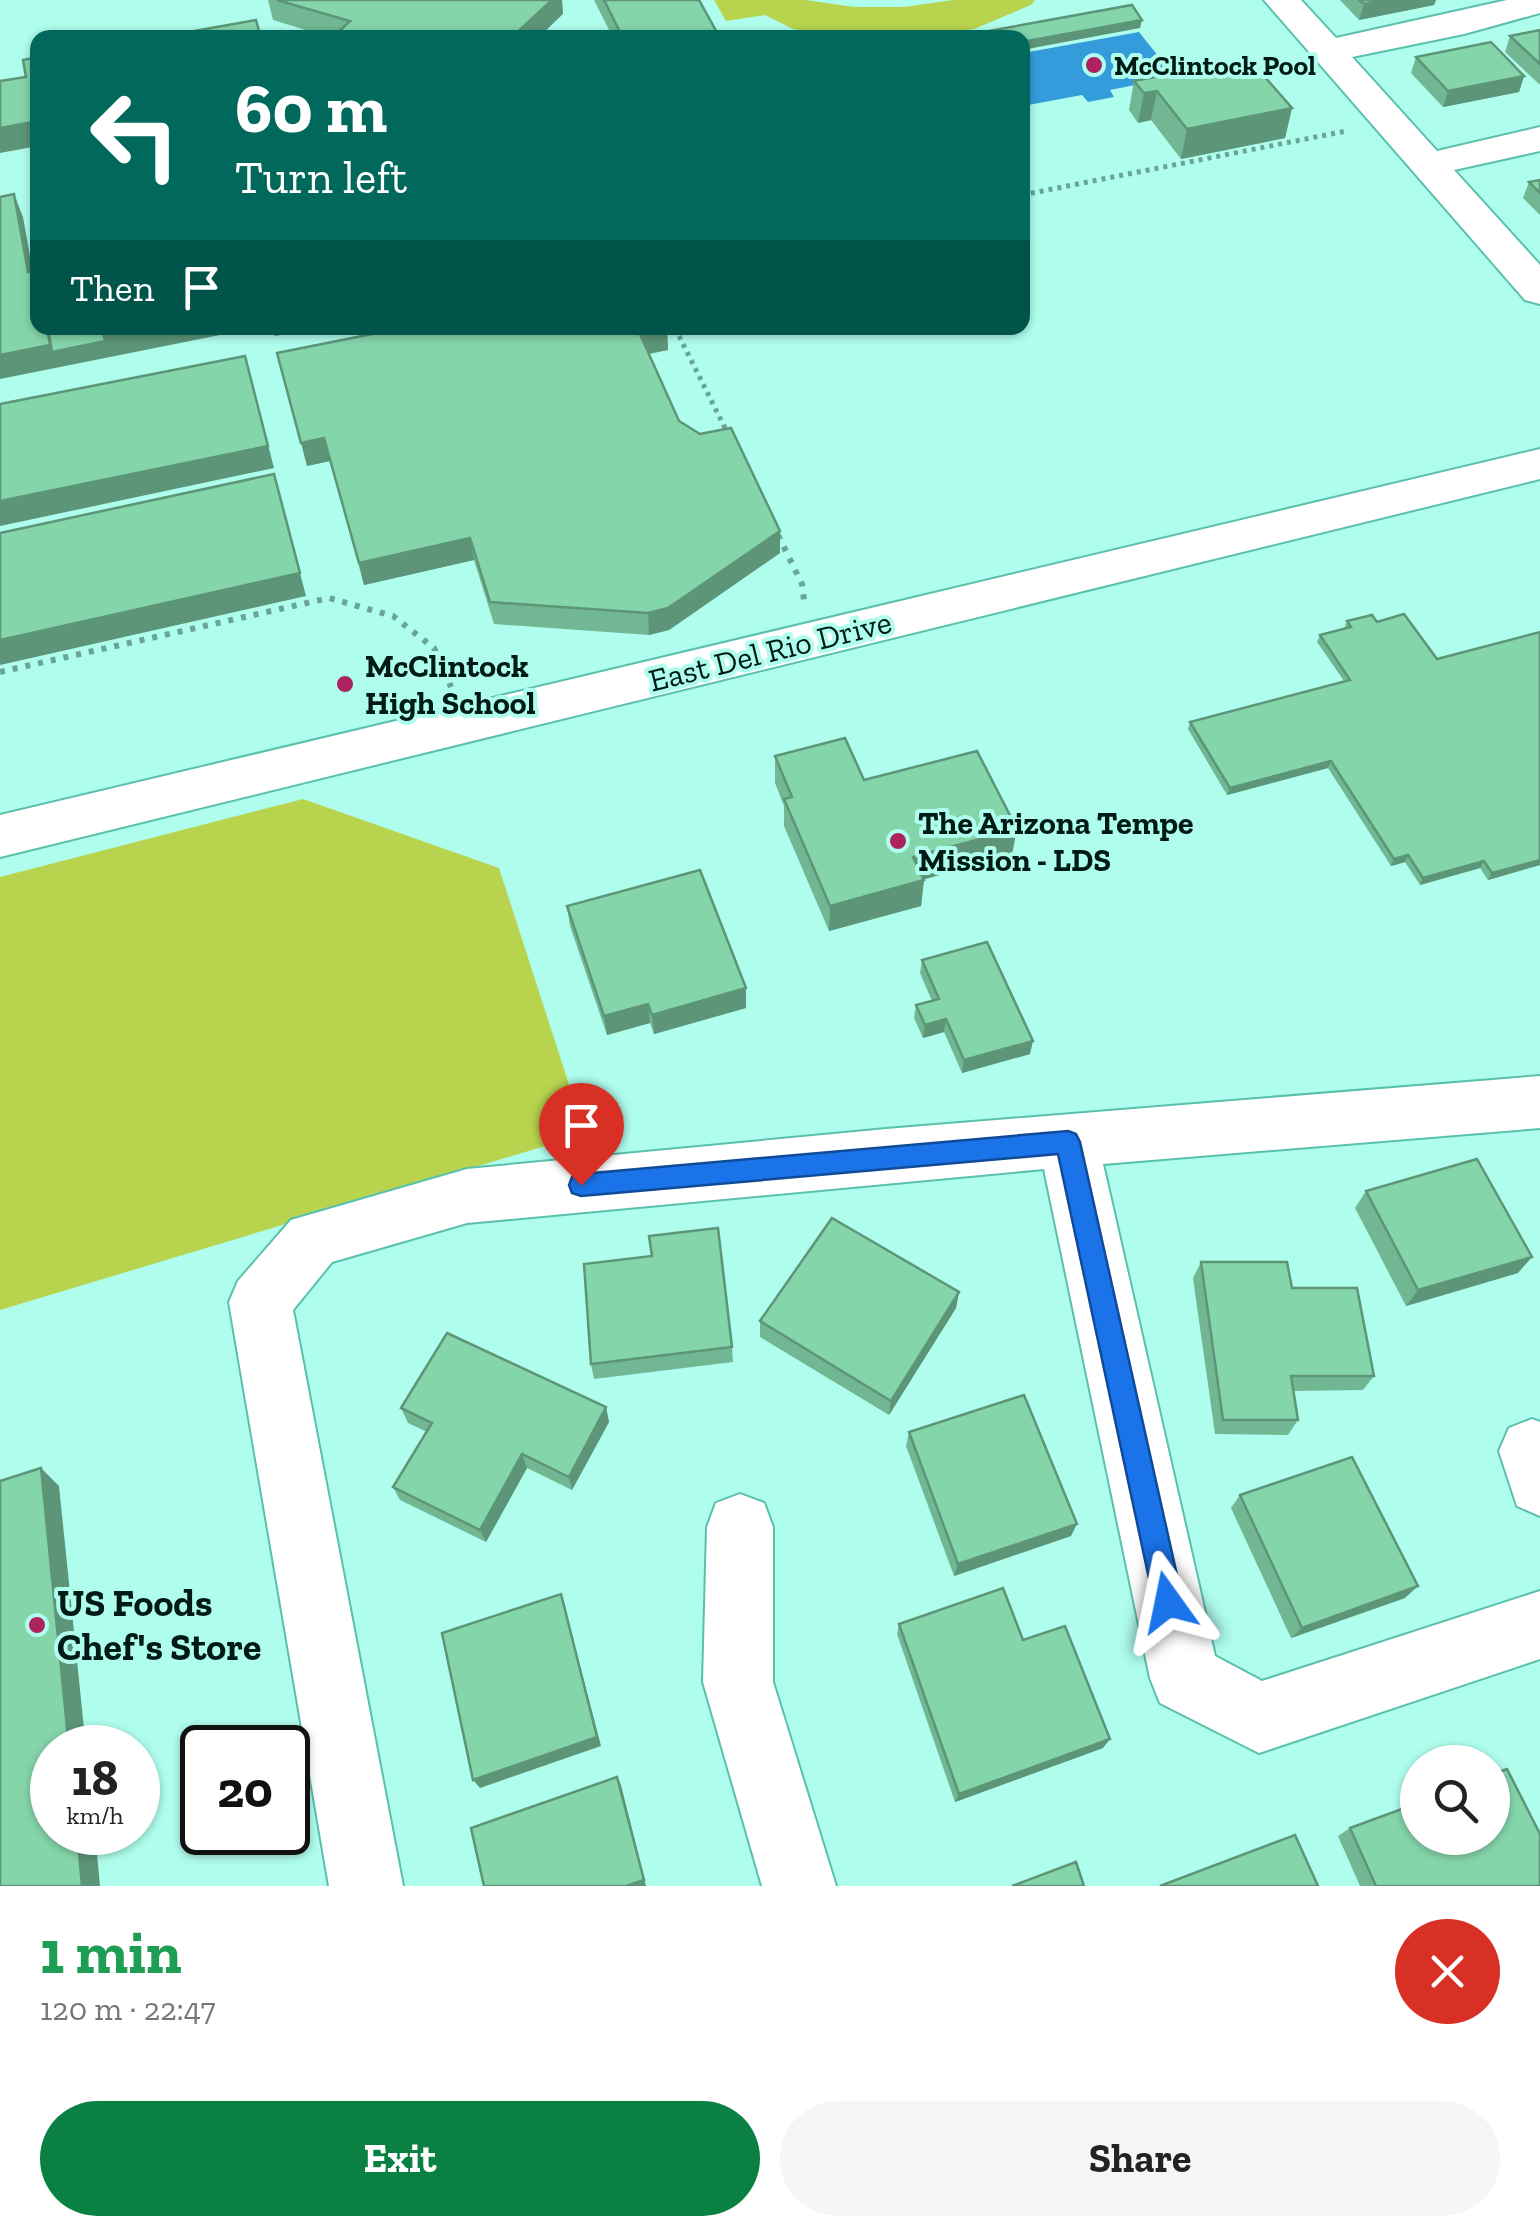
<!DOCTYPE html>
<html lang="en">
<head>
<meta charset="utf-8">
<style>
	body { margin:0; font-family:"Zilla Slab",serif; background:#f6f6f6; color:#222; height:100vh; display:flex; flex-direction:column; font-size:38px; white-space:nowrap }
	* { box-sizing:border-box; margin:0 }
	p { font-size:32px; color:#767676 }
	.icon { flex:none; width:55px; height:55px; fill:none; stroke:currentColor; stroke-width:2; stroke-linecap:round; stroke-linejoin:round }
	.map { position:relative; height:1886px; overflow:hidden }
	.drawer { display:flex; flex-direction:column; background:#fff; flex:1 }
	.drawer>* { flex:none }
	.guide { position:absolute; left:30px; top:30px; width:1000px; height:305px; border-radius:20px; box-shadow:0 2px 8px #0004; background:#00695c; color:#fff; overflow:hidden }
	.fabs { position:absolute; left:1400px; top:1745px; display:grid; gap:20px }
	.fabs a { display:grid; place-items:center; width:110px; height:110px; border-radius:50%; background:#fff; box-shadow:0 2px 8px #0004; font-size:50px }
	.speed { position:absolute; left:30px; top:1725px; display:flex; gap:20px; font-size:50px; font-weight:700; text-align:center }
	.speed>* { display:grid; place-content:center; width:130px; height:130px; border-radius:50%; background:#fff; box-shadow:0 2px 8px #0004; line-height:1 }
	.speed small { font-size:25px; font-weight:400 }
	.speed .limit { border:5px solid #111; border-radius:15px; background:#fff; color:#111 }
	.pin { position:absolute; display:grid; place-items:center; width:85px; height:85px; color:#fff; margin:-102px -42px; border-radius:50% 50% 50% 0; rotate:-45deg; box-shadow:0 0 10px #0007 }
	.pin .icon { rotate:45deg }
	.me { position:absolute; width:110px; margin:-55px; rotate:348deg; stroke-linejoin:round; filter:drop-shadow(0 0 8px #0008) }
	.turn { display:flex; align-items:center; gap:35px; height:210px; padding:0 40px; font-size:45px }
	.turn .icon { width:130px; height:130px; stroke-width:2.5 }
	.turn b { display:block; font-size:70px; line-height:85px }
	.then { display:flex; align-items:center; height:95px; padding:0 40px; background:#0003; gap:20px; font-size:38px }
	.round { display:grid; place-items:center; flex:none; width:105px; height:105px; border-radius:52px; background:#f6f6f6 }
	.summary { display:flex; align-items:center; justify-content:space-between; height:170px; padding:0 40px }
	h1 { font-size:60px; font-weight:700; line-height:75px; color:#1e9e55 }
	.primary-button { display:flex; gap:20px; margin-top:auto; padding:20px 40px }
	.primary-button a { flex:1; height:115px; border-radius:60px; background:#0b8043; color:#fff; font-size:40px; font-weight:700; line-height:115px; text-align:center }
	.primary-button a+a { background:#f6f6f6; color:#222 }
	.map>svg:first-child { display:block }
	.green { fill:#b8d44f }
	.water { fill:#359cdb }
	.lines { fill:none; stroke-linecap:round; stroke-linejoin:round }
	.minor-casing { stroke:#5ac0ae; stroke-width:4 }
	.path-far1 { stroke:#6aa498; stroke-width:5; stroke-dasharray:4 5; stroke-linecap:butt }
	.path { stroke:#6aa498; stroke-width:6; stroke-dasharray:5 8; stroke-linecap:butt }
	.minor { fill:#fff; fill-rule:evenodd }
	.wall { fill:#72b793 }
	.shaded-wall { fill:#5d9578 }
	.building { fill:#85d5ab; stroke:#5d9578; stroke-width:2.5 }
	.route { fill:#1a73e8; stroke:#114b97; stroke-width:2.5 }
	.poi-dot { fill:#ae225f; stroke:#affded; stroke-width:4 }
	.labels { text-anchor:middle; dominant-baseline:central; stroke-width:8; stroke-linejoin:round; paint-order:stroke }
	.far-poi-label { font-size:28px; font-weight:bold; fill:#001a16; stroke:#affded; text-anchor:start }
	.street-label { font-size:32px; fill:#001a16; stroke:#affded }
	.poi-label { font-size:32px; font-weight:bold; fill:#001a16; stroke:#affded; text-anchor:start }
	.near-poi-label { font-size:38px; font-weight:bold; fill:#001a16; stroke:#affded; text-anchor:start }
</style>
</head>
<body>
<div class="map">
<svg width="1540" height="1886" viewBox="0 0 1540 1886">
	<rect width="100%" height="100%" fill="#affded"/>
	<!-- green -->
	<g class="green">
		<polygon points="714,0 806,0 854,7 904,7 953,0 1035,0 1031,5 974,29 926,37 841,37 793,29 765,15 726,21"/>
		<polygon points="303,799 499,868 585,1134 0,1310 0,877"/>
	</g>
	<!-- water -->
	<polygon class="water" points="1139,32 1175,77 1110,90 1114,97 1088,102 1082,95 1023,106 1023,53"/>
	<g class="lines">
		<defs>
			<g id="minor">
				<polygon points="1264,0 1301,0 1336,38 1507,0 1540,0 1540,13 1464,34 1352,57 1437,151 1540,127 1540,151 1454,170 1540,265 1540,304 1525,300"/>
				<polygon points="1540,449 1540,479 0,857 0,815"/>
				<polygon points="1540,1076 1540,1128 1103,1164 1215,1656 1262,1681 1540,1591 1540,1659 1259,1753 1160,1703 1150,1678 1044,1169 467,1223 332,1262 293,1310 403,1886 329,1886 229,1302 238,1281 291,1220 467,1169 886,1129"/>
				<polygon points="1532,1419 1540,1422 1540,1516 1517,1506 1499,1451 1509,1428"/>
				<polygon points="740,1494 764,1503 773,1527 773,1682 836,1886 762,1886 703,1682 707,1527 716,1503"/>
			</g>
		</defs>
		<!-- minor casing -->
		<use href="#minor" class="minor-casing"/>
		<!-- path-far1 -->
		<g class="path-far1">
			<polyline points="1022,195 1346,131"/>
			<polyline points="675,328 728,434"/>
		</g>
		<!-- path -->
		<g class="path">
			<polyline points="778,535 802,584 804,600"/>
			<polyline points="0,672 329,598 393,616 434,648 451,687"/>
		</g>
		<!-- minor -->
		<use href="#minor" class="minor"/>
	</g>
	<!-- wall -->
	<g class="wall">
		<polygon points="268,0 562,0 563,14 332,38 273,20"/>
		<polygon points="594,0 699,0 720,38 613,38"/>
		<polygon points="1340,0 1436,0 1434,5 1359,20"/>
		<polygon points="1540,30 1540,84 1539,84 1505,52 1510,36"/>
		<polygon points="1416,57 1524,76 1519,92 1443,107 1411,73"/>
		<polygon points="1134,81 1292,108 1285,138 1181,159 1151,120 1138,123 1129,110"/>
		<polygon points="1540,180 1540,215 1523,198 1529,182"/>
		<polygon points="663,328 667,328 668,350 649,354 679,421 780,553 669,630 649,635 494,624 474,560 364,585 330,461 307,466"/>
		<polygon points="1347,621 1540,865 1488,880 1480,868 1420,885 1405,862 1391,866 1328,768 1227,795 1188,729 1190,722 1344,681 1317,642 1320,635 1344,629"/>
		<polygon points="775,756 864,780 1012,855 924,879 921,906 829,931 784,826 784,806 775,783"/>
		<polygon points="567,906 746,1008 654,1034 650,1023 607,1035 570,926"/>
		<polygon points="922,960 1030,1054 962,1073 944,1032 923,1038 914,1018 916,1005 932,1001 920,973"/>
		<polygon points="1366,1191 1518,1273 1406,1306 1355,1208"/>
		<polygon points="652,1256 732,1347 733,1362 594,1379 591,1364"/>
		<polygon points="1201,1262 1292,1288 1374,1376 1363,1390 1293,1391 1298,1420 1288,1435 1215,1434 1193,1278"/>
		<polygon points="959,1292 956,1308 889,1415 760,1337 760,1321"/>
		<polygon points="606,1407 609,1422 572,1490 527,1468 486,1542 400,1500 393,1487 427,1432 408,1423 401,1408"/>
		<polygon points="909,1432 1071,1536 954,1576 906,1446"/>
		<polygon points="1240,1495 1405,1598 1291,1638 1231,1508"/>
		<polygon points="899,1624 1023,1640 1103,1748 955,1802 897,1634"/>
		<polygon points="1350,1828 1540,1886 1360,1886 1338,1836"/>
	</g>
	<!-- shaded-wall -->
	<g class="shaded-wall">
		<polygon points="552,0 562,0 563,14 538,38 511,38"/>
		<polygon points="1385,0 1436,0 1434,5 1359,20 1364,4"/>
		<polygon points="1142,20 1140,28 1022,50 1022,42"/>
		<polygon points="1524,76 1519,92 1443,107 1448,91"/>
		<polygon points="1157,91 1151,120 1138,123 1144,93"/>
		<polygon points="1292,108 1285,138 1181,159 1187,129"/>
		<polygon points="38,121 38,146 0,153 0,128"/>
		<polygon points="14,194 23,217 37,295 28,272"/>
		<polygon points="137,328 229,328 230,333 0,379 0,355"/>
		<polygon points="272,328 318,328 275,336"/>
		<polygon points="663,328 667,328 668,350 641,355 639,332"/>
		<polygon points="245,356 274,468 0,526 0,501"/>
		<polygon points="324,438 330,461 307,466 301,443"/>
		<polygon points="274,474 306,596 0,665 0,640"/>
		<polygon points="780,531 780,553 669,630 649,635 648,613"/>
		<polygon points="470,538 474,560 364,585 359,563"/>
		<polygon points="1331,761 1328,768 1227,795 1230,788"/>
		<polygon points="1017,829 1012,855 911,883 913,857"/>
		<polygon points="1408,855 1405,862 1391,866 1394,859"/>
		<polygon points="1540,860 1540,865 1488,880 1492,873"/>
		<polygon points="1484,861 1480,868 1420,885 1423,878"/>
		<polygon points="924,880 921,906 829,931 830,906"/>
		<polygon points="746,988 746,1008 654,1034 652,1015"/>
		<polygon points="648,1004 650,1023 607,1035 604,1016"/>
		<polygon points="946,1019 944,1032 923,1038 925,1025"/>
		<polygon points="1033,1041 1030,1054 962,1073 964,1060"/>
		<polygon points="1532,1257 1518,1273 1406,1306 1418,1290"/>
		<polygon points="959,1292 956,1308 889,1415 891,1401"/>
		<polygon points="606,1407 609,1422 572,1490 569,1477"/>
		<polygon points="522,1454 527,1468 486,1542 480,1530"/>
		<polygon points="41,1468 59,1486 86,1748 69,1748"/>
		<polygon points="1077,1524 1071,1536 954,1576 958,1564"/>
		<polygon points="1418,1586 1405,1598 1291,1638 1302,1628"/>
		<polygon points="561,1594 601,1746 480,1788 473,1780"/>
		<polygon points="1110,1739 1103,1748 955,1802 959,1794"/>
		<polygon points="617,1777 621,1785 646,1886 626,1886"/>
		<polygon points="77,1832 95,1832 100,1886 82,1886"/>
	</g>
	<!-- building -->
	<g class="building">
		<polygon points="277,0 552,0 511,38 332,38 350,21"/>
		<polygon points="604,0 699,0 720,38 623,38"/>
		<polygon points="1359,0 1385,0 1364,4"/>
		<polygon points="1132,5 1142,20 1022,42 1022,38 950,38"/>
		<polygon points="256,20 261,38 155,38"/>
		<polygon points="1540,30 1540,64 1510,36"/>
		<polygon points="1491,42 1524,76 1448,91 1416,57"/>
		<polygon points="38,57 38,121 0,128 0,81 26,77 23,60"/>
		<polygon points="1249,59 1292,108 1187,129 1157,91 1144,93 1134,81"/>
		<polygon points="1540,180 1540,193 1529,182"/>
		<polygon points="14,194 28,272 36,271 38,278 38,328 47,328 50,345 0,355 0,197"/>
		<polygon points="48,328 102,328 105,341 52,352"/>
		<polygon points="102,328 137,328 103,334"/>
		<polygon points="402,328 663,328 639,332 679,421 700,434 731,428 780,531 668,608 648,613 490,602 470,538 359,563 324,438 301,443 277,353"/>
		<polygon points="245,356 268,446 0,501 0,404"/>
		<polygon points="274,474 300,573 0,640 0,533"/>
		<polygon points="1404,614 1437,659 1540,632 1540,860 1492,873 1484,861 1423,878 1408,855 1394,859 1331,761 1230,788 1190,722 1350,680 1320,635 1351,627 1347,621 1372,615 1377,622"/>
		<polygon points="845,738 864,780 977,751 1017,829 913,857 924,880 830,906 784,799 792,797 775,756"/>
		<polygon points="700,870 746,988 652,1015 648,1004 604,1016 567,906"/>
		<polygon points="987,942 1033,1041 964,1060 946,1019 925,1025 916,1005 939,999 922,960"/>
		<polygon points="1477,1159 1532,1257 1418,1290 1366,1191"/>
		<polygon points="832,1218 959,1292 891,1401 760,1321"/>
		<polygon points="718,1228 732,1347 591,1364 584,1264 652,1256 649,1236"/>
		<polygon points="1201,1262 1287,1262 1292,1288 1357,1288 1374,1376 1291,1376 1298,1420 1223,1420"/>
		<polygon points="447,1333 606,1407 569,1477 522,1454 480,1530 393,1487 432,1423 401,1408"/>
		<polygon points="1024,1395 1077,1524 958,1564 909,1432"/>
		<polygon points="1352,1457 1418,1586 1302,1628 1240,1495"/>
		<polygon points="41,1468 69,1748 52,1748 52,1832 77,1832 82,1886 0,1886 0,1481"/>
		<polygon points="1003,1588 1023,1640 1065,1626 1110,1739 959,1794 899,1624"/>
		<polygon points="561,1594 597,1737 473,1780 442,1633"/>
		<polygon points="1507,1769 1540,1834 1540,1886 1376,1886 1350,1828 1418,1803 1418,1838 1492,1838 1492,1774"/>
		<polygon points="617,1777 644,1880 626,1886 484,1886 471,1828"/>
		<polygon points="1295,1835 1318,1886 1160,1886"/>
		<polygon points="1076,1862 1084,1886 1012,1886"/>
	</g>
	<!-- route -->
	<polygon class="route" points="1068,1131 1076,1134 1080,1142 1183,1602 1179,1612 1168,1616 1158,1612 1154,1602 1058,1154 581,1196 572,1193 569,1185 572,1177 581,1174"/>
	<!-- markers -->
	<g class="poi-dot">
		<circle cx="1094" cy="65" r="10"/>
		<circle cx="345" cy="684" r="10"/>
		<circle cx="898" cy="841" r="10"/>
		<circle cx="37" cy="1625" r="10"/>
	</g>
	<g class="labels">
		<!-- far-poi labels -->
		<g class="far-poi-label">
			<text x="1114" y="65">McClintock Pool</text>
		</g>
		<!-- street labels -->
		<g class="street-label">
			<text transform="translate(770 651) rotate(-14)">East Del Rio Drive</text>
		</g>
		<!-- poi labels -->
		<g class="poi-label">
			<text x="365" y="666">McClintock<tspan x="365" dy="37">High School</tspan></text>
			<text x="918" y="823">The Arizona Tempe<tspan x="918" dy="37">Mission - LDS</tspan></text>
		</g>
		<!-- near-poi labels -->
		<g class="near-poi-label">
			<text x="57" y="1603">US Foods<tspan x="57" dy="44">Chef's Store</tspan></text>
		</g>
	</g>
</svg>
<div class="fabs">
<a><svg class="icon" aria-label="search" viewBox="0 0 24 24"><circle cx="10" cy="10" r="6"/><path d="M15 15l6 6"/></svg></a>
</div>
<div class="speed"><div>18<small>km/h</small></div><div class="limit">20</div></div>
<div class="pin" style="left:581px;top:1185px;background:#d93025"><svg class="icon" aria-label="arrive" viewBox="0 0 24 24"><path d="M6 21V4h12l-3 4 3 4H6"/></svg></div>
<svg class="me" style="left:1168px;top:1602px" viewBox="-20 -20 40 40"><path d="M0-17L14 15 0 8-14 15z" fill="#1a73e8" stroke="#fff" stroke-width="4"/></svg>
<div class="guide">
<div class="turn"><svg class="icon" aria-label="left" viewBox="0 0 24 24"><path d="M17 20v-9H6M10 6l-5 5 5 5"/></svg><div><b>60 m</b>Turn left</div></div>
<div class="then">Then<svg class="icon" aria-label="arrive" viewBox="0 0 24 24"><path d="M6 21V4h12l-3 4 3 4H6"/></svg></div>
</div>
</div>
<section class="drawer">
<div class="summary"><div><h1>1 min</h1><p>120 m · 22:47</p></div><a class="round" style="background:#d93025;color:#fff"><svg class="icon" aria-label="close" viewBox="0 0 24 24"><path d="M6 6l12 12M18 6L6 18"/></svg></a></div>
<div class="primary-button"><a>Exit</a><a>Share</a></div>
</section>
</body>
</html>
